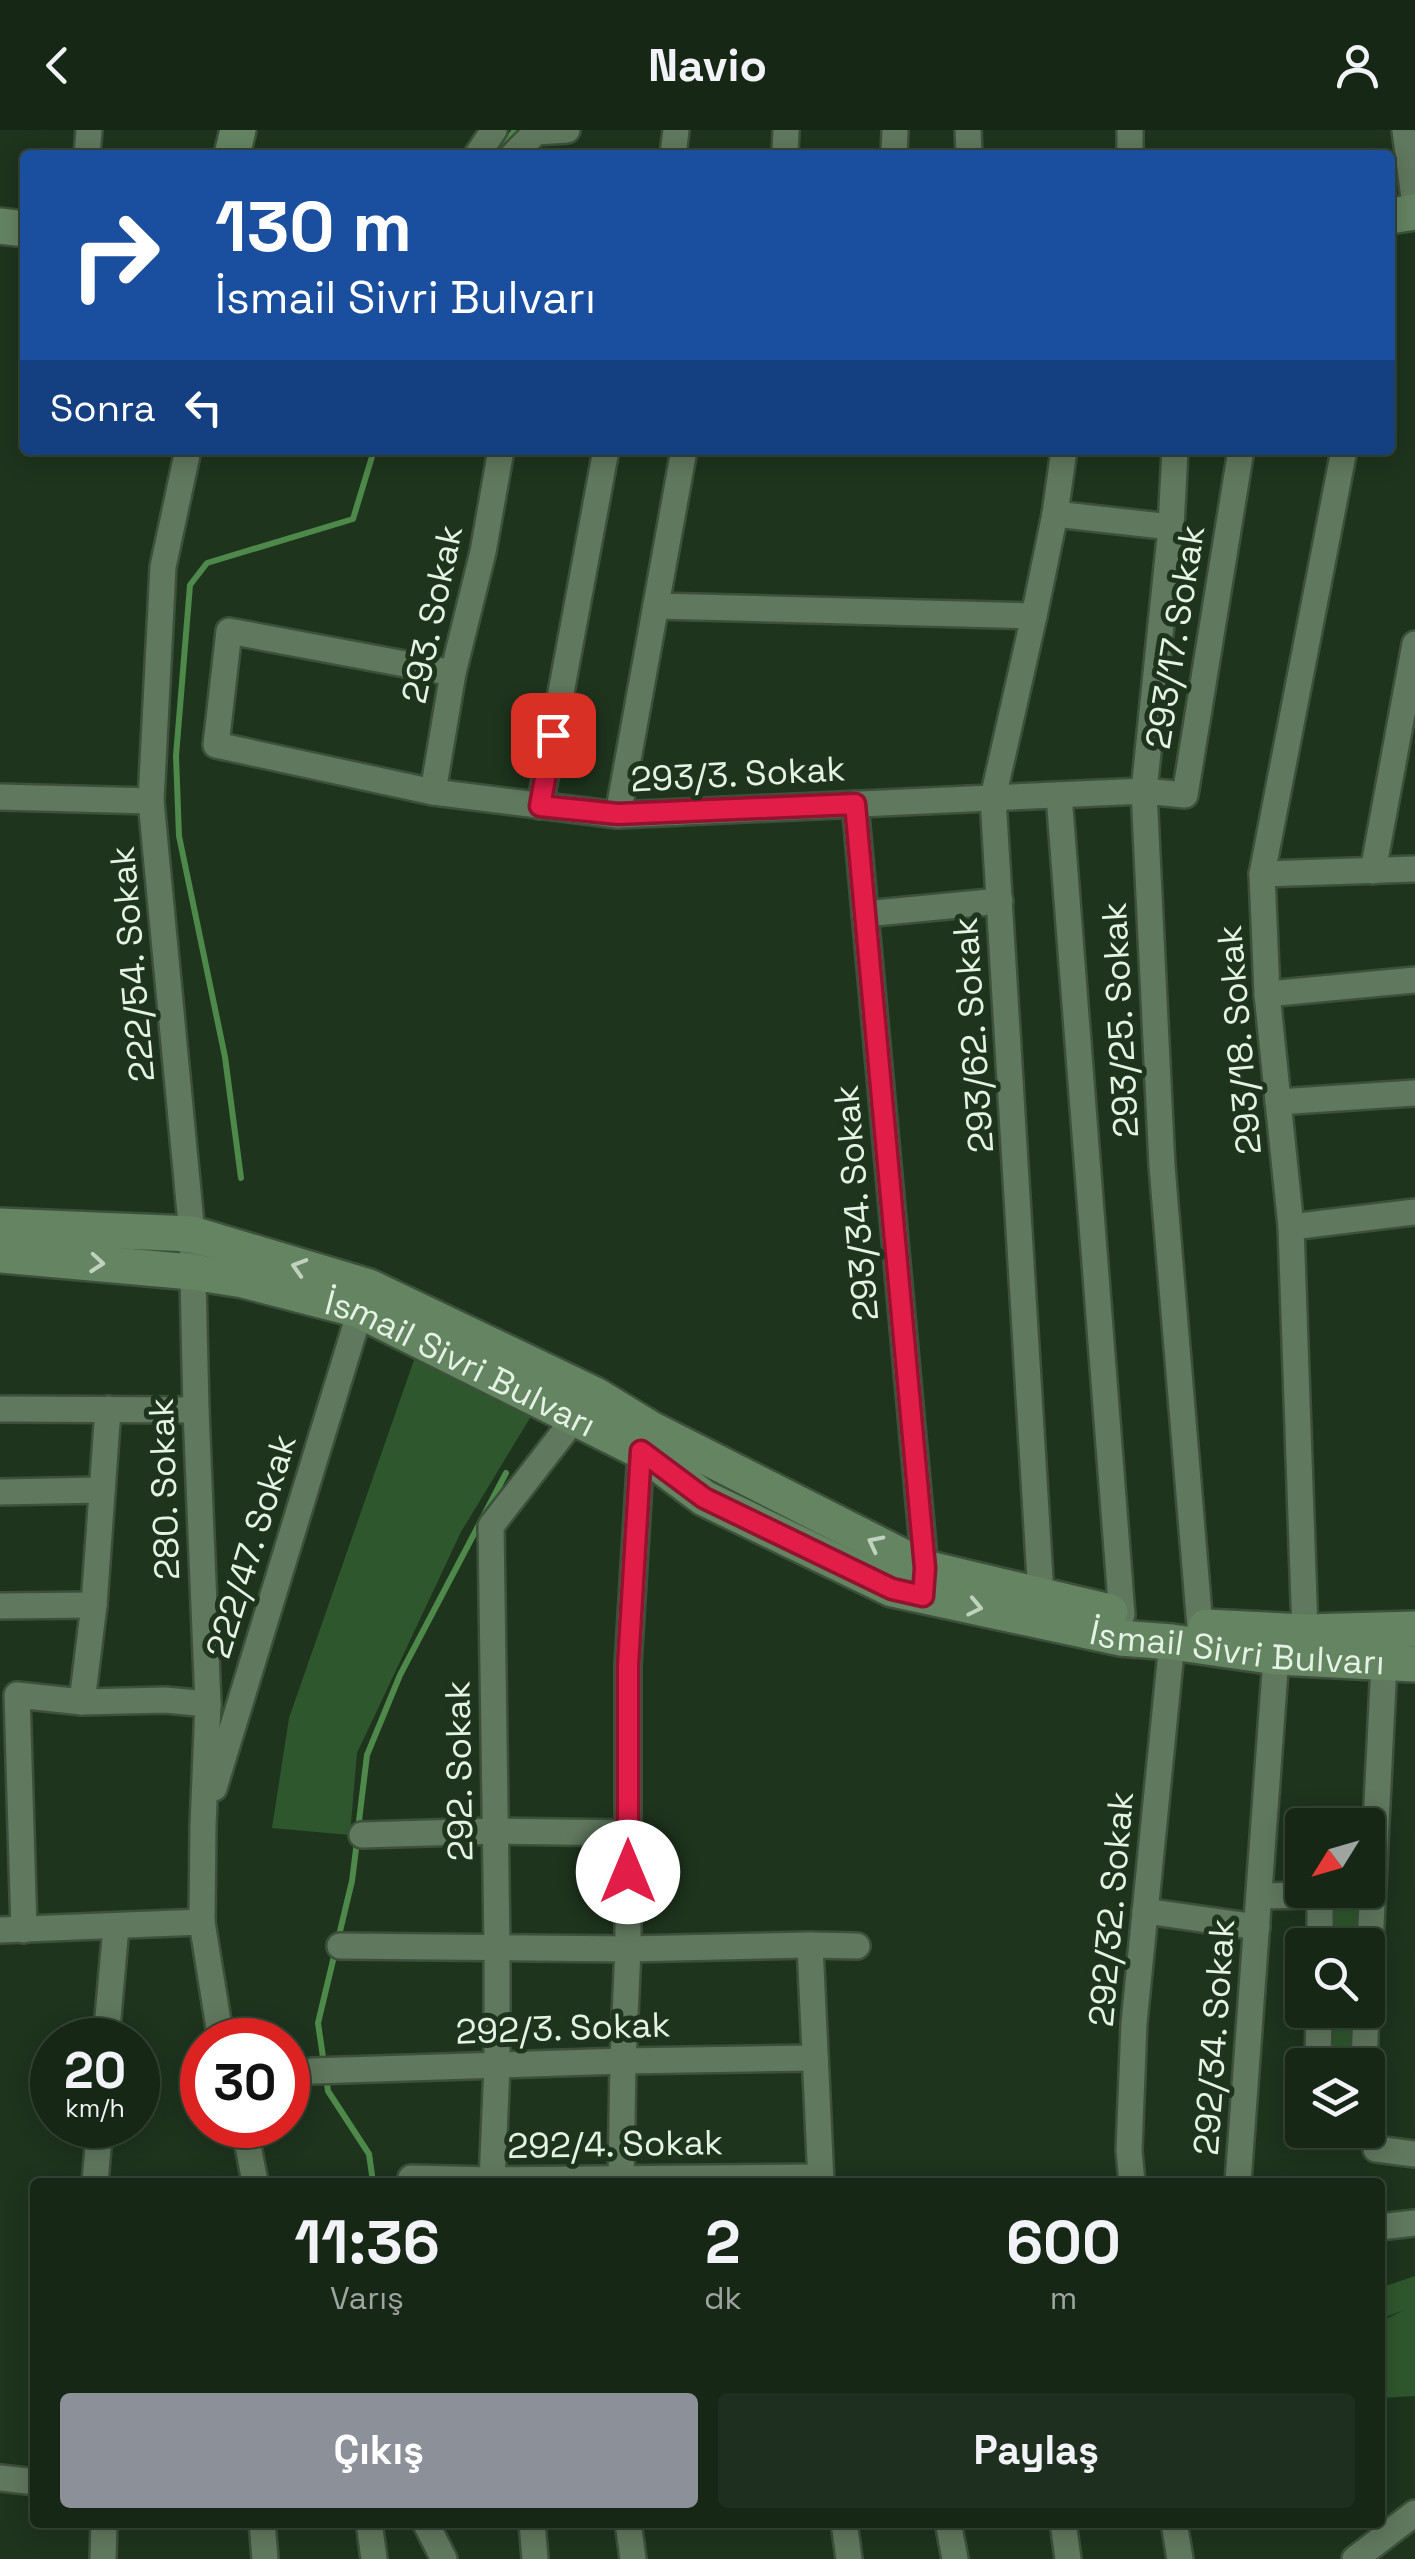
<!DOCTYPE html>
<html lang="tr">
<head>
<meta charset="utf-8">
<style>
	body { margin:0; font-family:"Space Grotesk",sans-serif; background:#1f2f1f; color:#f1f3f6; height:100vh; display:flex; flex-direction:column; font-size:38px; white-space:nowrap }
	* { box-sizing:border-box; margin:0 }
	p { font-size:32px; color:#9ea5a1 }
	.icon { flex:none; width:55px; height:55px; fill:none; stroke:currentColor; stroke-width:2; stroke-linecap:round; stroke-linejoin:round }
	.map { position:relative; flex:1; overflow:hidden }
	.drawer { position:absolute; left:30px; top:2048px; width:1355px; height:350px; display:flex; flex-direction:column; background:#162716; border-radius:10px; box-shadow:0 5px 25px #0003,0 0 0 2px #354435 }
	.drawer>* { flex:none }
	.guide { position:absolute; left:20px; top:20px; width:1375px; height:305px; border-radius:10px; box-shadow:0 5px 25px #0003,0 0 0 2px #354435; background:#1a4fa0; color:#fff; overflow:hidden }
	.needle { width:65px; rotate:233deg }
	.fabs { position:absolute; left:1285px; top:1678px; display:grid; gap:20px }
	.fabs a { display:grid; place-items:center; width:100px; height:100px; border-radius:10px; background:#162716; box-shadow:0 5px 25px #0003,0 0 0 2px #354435; font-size:50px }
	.speed { position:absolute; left:30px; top:1888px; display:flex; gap:20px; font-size:50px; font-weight:700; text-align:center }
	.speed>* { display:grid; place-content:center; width:130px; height:130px; border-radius:50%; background:#162716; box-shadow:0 5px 25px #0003,0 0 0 2px #354435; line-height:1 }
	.speed small { font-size:25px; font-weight:400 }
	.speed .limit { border:15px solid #d22; background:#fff; color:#111 }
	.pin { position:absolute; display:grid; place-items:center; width:85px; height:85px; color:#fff; margin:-42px; border-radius:20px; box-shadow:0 5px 15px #0006 }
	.me { position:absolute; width:110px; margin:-55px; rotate:0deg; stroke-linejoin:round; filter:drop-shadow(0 0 8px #0008) }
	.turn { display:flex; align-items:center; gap:35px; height:210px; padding:0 30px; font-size:45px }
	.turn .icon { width:130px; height:130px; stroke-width:2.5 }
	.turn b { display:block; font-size:70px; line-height:85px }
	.then { display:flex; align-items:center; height:95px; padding:0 30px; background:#0003; gap:20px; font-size:38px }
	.eta { display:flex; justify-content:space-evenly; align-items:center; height:170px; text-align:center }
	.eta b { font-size:60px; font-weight:600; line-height:70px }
	.cta { display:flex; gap:20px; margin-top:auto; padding:20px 30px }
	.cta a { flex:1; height:115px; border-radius:10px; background:#8c9099; color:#fff; font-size:40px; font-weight:600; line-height:115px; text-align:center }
	.cta a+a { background:#1f2f1f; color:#f1f3f6 }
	header { display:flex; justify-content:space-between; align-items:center; height:130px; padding:0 30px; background:#162716; font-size:45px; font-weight:600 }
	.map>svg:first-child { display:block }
	.green { fill:#2f572d }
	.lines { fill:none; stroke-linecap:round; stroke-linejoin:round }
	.stream { stroke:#4e884a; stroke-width:6 }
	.street-casing { stroke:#3c503b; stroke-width:30 }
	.secondary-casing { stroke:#3c503b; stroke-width:40 }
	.street { stroke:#60785e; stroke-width:25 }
	.secondary { stroke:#648462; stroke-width:35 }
	.oneway { stroke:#bed2bd }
	.route-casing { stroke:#92132f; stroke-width:25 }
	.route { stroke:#e11d48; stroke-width:18 }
	.labels { text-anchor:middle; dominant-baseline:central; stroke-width:10; stroke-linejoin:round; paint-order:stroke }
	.street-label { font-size:35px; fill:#e5f3e4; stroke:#1e341d }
</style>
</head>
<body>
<header><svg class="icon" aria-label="back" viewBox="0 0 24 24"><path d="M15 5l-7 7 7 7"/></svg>Navio<svg class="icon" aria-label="person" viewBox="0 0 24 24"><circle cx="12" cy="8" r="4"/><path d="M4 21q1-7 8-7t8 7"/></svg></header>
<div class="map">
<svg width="1415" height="2429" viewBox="0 0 1415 2429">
	<rect width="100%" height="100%" fill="#1e341d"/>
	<!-- green -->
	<g class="green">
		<polygon points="414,1230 536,1278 461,1402 357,1623 350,1705 272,1698 289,1588"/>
		<polygon points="1324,1760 1367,1760 1365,1815 1322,1815"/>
		<polygon points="1321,1880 1364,1880 1362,1935 1319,1935"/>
		<polygon points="1415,2146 1415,2266 1380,2268 1380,2192 1404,2180 1380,2189 1380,2158"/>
	</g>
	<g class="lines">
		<!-- stream -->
		<g class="stream">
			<polyline points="497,25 515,0"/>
			<polyline points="241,1048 225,927 179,706 176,626 190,455 207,433 353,389 374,320"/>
			<polyline points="358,1699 367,1625 400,1545 506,1343"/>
			<polyline points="324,1934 318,1893 352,1751 357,1711"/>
			<polyline points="326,1946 328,1961 369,2024 373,2052"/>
		</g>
		<defs>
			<g id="street">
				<polyline points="968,0 969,25"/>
				<polyline points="1405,0 1415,75"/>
				<polyline points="87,25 89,0"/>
				<polyline points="477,25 494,0"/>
				<polyline points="513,25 536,2 567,0"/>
				<polyline points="673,25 676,0"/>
				<polyline points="785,25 786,0"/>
				<polyline points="894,25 895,0"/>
				<polyline points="1130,25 1130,0"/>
				<polyline points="188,320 163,437 151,671 192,1104 196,1280 208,1574 203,1696 202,1792 221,1910"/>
				<polyline points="1055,384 1171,397 1144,661 1162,1036 1200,1497"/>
				<polyline points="1171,397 1175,320"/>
				<polyline points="656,476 1034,486"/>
				<polyline points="453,543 229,501 216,615 433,662 618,685 1144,661 1185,665 1241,320"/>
				<polyline points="433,662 453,543 483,422 501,320"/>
				<polyline points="1059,665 1122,1485"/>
				<polyline points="0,667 151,671"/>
				<polyline points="855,674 925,1438 924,1451"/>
				<polyline points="540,676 606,320"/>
				<polyline points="618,685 684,320"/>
				<polyline points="1373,741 1415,514"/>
				<polyline points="1262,744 1415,739"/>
				<polyline points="865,784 1000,771"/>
				<polyline points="1267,864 1415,850"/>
				<polyline points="1278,972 1415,963"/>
				<polyline points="1291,1097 1415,1082"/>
				<polyline points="0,1279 196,1280"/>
				<polyline points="0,1362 102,1360"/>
				<polyline points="0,1476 94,1475"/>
				<polyline points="1042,1482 993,668 1034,486 1055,384 1064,320"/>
				<polyline points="1305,1502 1291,1097 1267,864 1262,744 1344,320"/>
				<polyline points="82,1572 165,1570 208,1574"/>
				<polyline points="214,1658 365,1165"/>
				<polyline points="362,1705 495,1701 628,1703"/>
				<polyline points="1259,1766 1320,1765 1320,1815"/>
				<polyline points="1145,1781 1257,1797"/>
				<polyline points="0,1800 202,1792"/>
				<polyline points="24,1800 17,1565 82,1572 94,1475 108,1279"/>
				<polyline points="810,1815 821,2052"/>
				<polyline points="340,1816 628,1819 810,1815 857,1816"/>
				<polyline points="1368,1856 1384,1533"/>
				<polyline points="106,1910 116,1797"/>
				<polyline points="1318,1935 1319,1880"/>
				<polyline points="1364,1935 1366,1880"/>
				<polyline points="313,1941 623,1931 815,1928"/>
				<polyline points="244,1995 255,2052"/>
				<polyline points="1317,2000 1317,2003 1360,2005 1360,2000"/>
				<polyline points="1376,2019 1415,2024"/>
				<polyline points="411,2048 492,2050 820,2047"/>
				<polyline points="95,2052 100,1995"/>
				<polyline points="492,2052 497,1935 497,1817 491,1396 585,1275"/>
				<polyline points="621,2052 623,1931 628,1819 628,1535 641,1321"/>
				<polyline points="1132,2052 1129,2021 1134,1893 1172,1512"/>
				<polyline points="1238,2052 1276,1527"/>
				<polyline points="1380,2097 1415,2093"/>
				<polyline points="0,2348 35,2352"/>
				<polyline points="262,2392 265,2429"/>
				<polyline points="369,2392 374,2429"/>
				<polyline points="425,2392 444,2429"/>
				<polyline points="532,2392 535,2429"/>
				<polyline points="628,2392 633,2429"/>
				<polyline points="844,2392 849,2429"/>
				<polyline points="948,2392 955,2429"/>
				<polyline points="1063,2392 1068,2429"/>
				<polyline points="1174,2392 1180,2429"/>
				<polyline points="103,2429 104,2392"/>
				<polyline points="1355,2429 1415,2383"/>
			</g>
			<g id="secondary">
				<polyline points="232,25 238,0"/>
				<polyline points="1390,86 1415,82"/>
				<polyline points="0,96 25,99"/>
				<polyline points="0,1096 192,1104 369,1157 595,1265 649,1298 925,1438 1110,1482"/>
				<path id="s1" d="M 0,1125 L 192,1142 L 243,1150 L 359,1180 L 641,1321 L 704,1368 L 892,1459 L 1120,1508 L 1172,1512 L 1276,1527 L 1415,1534"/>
				<polyline points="1206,1497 1305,1502 1415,1499"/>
			</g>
		</defs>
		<!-- street casing -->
		<use href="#street" class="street-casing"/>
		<!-- secondary casing -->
		<use href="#secondary" class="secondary-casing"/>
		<!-- street -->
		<use href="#street" class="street"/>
		<!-- secondary -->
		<use href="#secondary" class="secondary"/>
	</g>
	<!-- one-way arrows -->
	<defs><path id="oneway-chevron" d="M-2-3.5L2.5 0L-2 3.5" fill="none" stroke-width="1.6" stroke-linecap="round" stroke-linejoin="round" transform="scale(2.5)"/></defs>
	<g class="oneway">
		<use href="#oneway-chevron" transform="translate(97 1133) rotate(5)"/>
		<use href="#oneway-chevron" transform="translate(299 1137) rotate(-163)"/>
		<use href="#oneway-chevron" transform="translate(875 1413) rotate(-153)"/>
		<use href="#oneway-chevron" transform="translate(975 1477) rotate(12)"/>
	</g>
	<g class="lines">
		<defs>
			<polyline id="route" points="553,605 540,676 618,684 855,674 925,1438 923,1466 892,1459 704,1368 641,1321 628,1535 628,1742"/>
		</defs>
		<!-- route casing -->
		<use href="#route" class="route-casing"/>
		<!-- route -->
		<use href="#route" class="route"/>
	</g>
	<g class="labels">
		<!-- street labels -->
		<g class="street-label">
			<text transform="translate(432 484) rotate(-78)">293. Sokak</text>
			<text transform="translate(1175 507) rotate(-81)">293/17. Sokak</text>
			<text transform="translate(738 644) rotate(-3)">293/3. Sokak</text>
			<text transform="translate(132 834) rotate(-95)">222/54. Sokak</text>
			<text transform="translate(1120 890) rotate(-93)">293/25. Sokak</text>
			<text transform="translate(973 905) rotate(-94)">293/62. Sokak</text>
			<text transform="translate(1239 910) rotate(-95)">293/18. Sokak</text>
			<text transform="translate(856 1073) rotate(-95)">293/34. Sokak</text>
			<text stroke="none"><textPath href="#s1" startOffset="478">İsmail Sivri Bulvarı</textPath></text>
			<text transform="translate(164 1359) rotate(-92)">280. Sokak</text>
			<text transform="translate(251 1416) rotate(-73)">222/47. Sokak</text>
			<text stroke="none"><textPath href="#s1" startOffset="1318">İsmail Sivri Bulvarı</textPath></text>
			<text transform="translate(459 1641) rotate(-91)">292. Sokak</text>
			<text transform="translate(1111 1779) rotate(-85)">292/32. Sokak</text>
			<text transform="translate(563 1898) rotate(-2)">292/3. Sokak</text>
			<text transform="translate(1214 1907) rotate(-86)">292/34. Sokak</text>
			<text transform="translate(615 2014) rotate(-1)">292/4. Sokak</text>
		</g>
	</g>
</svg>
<div class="fabs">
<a><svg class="needle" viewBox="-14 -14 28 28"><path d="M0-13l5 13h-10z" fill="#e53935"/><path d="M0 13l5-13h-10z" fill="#9ea5a1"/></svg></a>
<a><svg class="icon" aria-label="search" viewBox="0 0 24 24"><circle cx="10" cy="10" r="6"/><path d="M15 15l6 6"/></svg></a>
<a><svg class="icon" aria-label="layers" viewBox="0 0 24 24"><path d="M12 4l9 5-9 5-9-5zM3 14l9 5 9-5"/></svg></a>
</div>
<div class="speed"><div>20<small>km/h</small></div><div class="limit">30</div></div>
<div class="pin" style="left:553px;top:605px;background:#d93025"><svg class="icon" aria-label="arrive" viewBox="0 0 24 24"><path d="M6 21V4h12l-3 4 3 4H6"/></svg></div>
<svg class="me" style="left:628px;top:1742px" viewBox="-20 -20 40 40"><circle r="19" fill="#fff"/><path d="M0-13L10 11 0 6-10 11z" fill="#e11d48"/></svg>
<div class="guide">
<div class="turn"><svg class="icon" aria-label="right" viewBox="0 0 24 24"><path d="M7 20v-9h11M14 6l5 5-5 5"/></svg><div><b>130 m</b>İsmail Sivri Bulvarı</div></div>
<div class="then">Sonra<svg class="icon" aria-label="left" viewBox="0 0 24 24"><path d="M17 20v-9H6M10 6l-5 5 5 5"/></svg></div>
</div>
<section class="drawer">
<div class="eta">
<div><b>11:36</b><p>Varış</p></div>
<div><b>2</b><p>dk</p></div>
<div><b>600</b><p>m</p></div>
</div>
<div class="cta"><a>Çıkış</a><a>Paylaş</a></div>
</section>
</div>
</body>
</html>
